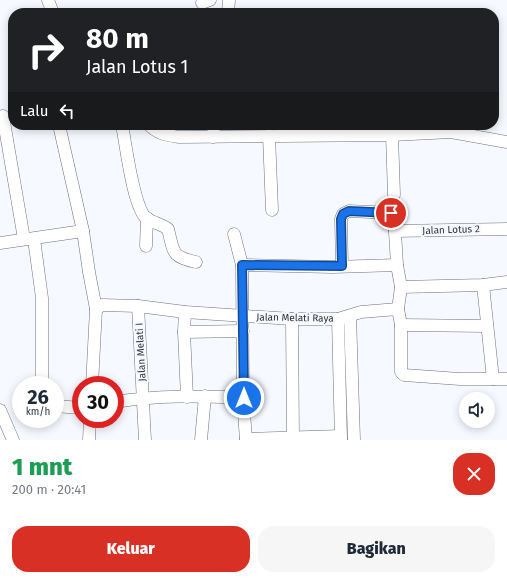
<!DOCTYPE html>
<html lang="id">
<head>
<meta charset="utf-8">
<style>
	body { margin:0; font-family:"Fira Sans",sans-serif; background:#f6f6f7; color:#1f2937; height:100vh; display:flex; flex-direction:column; font-size:15px; white-space:nowrap }
	* { box-sizing:border-box; margin:0 }
	p { font-size:13px; color:#747a83 }
	.icon { flex:none; width:22px; height:22px; fill:none; stroke:currentColor; stroke-width:2; stroke-linecap:round; stroke-linejoin:round }
	.map { position:relative; height:440px; overflow:hidden }
	.panel { display:flex; flex-direction:column; background:#fff; flex:1 }
	.panel>* { flex:none }
	.top-card { position:absolute; left:8px; top:8px; width:491px; height:122px; border-radius:16px; box-shadow:0 2px 10px #0003; background:#202124; color:#fff; overflow:hidden }
	.fabs { position:absolute; left:459px; top:392px; display:grid; gap:8px }
	.fabs a { display:grid; place-items:center; width:36px; height:36px; border-radius:50%; background:#fff; box-shadow:0 2px 10px #0003; font-size:20px }
	.speed { position:absolute; left:12px; top:376px; display:flex; gap:8px; font-size:20px; font-weight:700; text-align:center }
	.speed>* { display:grid; place-content:center; width:52px; height:52px; border-radius:50%; background:#fff; box-shadow:0 2px 10px #0003; line-height:1 }
	.speed small { font-size:10px; font-weight:400 }
	.speed .limit { border:6px solid #d22; background:#fff; color:#111 }
	.pin { position:absolute; display:grid; place-items:center; width:34px; height:34px; color:#fff; margin:-17px; border:2px solid #fff; border-radius:50%; box-shadow:0 1px 4px #0007 }
	.me { position:absolute; width:44px; margin:-22px; rotate:0deg; stroke-linejoin:round; filter:drop-shadow(0 0 3px #0008) }
	.turn { display:flex; align-items:center; gap:14px; height:84px; padding:0 12px; font-size:18px }
	.turn .icon { width:52px; height:52px; stroke-width:2.5 }
	.turn b { display:block; font-size:28px; line-height:34px }
	.then { display:flex; align-items:center; height:38px; padding:0 12px; background:#0003; gap:8px; font-size:15px }
	.round { display:grid; place-items:center; flex:none; width:42px; height:42px; border-radius:16px; background:#f6f6f7 }
	.head { display:flex; align-items:center; justify-content:space-between; height:68px; padding:0 12px }
	h1 { font-size:24px; font-weight:800; line-height:30px; color:#1e9e55 }
	.cta { display:flex; gap:8px; margin-top:auto; padding:8px 12px }
	.cta a { flex:1; height:46px; border-radius:16px; background:#d93025; color:#fff; font-size:16px; font-weight:800; line-height:46px; text-align:center }
	.cta a+a { background:#f6f6f7; color:#1f2937 }
	.map>svg:first-child { display:block }
	.lines { fill:none; stroke-linecap:round; stroke-linejoin:round }
	.street-casing { stroke:#6c717a; stroke-width:13 }
	.street { stroke:#fff; stroke-width:12 }
	.route-casing { stroke:#114b97; stroke-width:10 }
	.route { stroke:#1a73e8; stroke-width:7 }
	.labels { text-anchor:middle; dominant-baseline:central; stroke-width:4; stroke-linejoin:round; paint-order:stroke }
	.street-label { font-size:10px; fill:#2f3135; stroke:#f6f9ff }
</style>
</head>
<body>
<div class="map">
<svg width="507" height="440" viewBox="0 0 507 440">
	<rect width="100%" height="100%" fill="#f6f9ff"/>
	<g class="lines">
		<defs>
			<g id="street">
				<polyline points="48,0 53,13"/>
				<polyline points="202,3 210,0"/>
				<polyline points="228,13 229,0"/>
				<polyline points="3,116 24,239"/>
				<polyline points="59,125 83,231 89,272 96,309 92,385"/>
				<path d="M 122,125 C 126,145 133,206 146,218 C 153,223 162,224 168,229 C 174,252 171,257 196,262"/>
				<path d="M 149,125 C 158,134 166,135 179,137 L 392,135 L 451,132 L 507,142"/>
				<polyline points="392,135 394,195"/>
				<polyline points="269,136 272,210"/>
				<polyline points="213,137 214,125"/>
				<polyline points="395,231 507,229"/>
				<polyline points="234,234 242,265 243,398 246,440"/>
				<polyline points="34,239 42,298 42,385"/>
				<polyline points="0,243 83,231"/>
				<polyline points="146,246 147,218"/>
				<polyline points="242,265 333,267 397,265"/>
				<polyline points="342,266 341,219 343,214 349,211 392,213 394,215 397,265 401,287 398,309 401,325 401,372 404,375 460,379 507,379"/>
				<polyline points="483,285 493,379"/>
				<polyline points="401,287 483,285 507,282"/>
				<polyline points="138,306 145,440"/>
				<polyline points="96,309 102,305 138,306 185,312 292,319 338,319 361,312 398,309"/>
				<polyline points="185,312 184,332 187,397"/>
				<polyline points="350,316 354,440"/>
				<polyline points="292,319 293,440"/>
				<polyline points="338,319 341,440"/>
				<polyline points="401,325 487,326"/>
				<polyline points="184,332 243,331"/>
				<path d="M 115,402 C 157,395 201,396 243,398"/>
				<polyline points="55,406 81,408"/>
				<polyline points="0,410 13,440"/>
				<polyline points="246,439 341,436"/>
				<polyline points="89,440 90,419"/>
				<polyline points="201,440 205,396"/>
			</g>
		</defs>
		<!-- street casing -->
		<use href="#street" class="street-casing"/>
		<!-- street -->
		<use href="#street" class="street"/>
	</g>
	<g class="lines">
		<defs>
			<polyline id="route" points="244,398 242,265 342,266 341,219 343,214 349,211 391,213"/>
		</defs>
		<!-- route casing -->
		<use href="#route" class="route-casing"/>
		<!-- route -->
		<use href="#route" class="route"/>
	</g>
	<g class="labels">
		<!-- street labels -->
		<g class="street-label">
			<text transform="translate(451 230) rotate(-2)">Jalan Lotus 2</text>
			<text transform="translate(295 318) rotate(1)">Jalan Melati Raya</text>
			<text transform="translate(141 352) rotate(-93)">Jalan Melati I</text>
		</g>
	</g>
</svg>
<div class="fabs">
<a><svg class="icon" aria-label="sound" viewBox="0 0 24 24"><path d="M4 9h4l5-4v14l-5-4H4zM17 9q2 3 0 6"/></svg></a>
</div>
<div class="speed"><div>26<small>km/h</small></div><div class="limit">30</div></div>
<div class="pin" style="left:391px;top:213px;background:#d93025"><svg class="icon" aria-label="arrive" viewBox="0 0 24 24"><path d="M6 21V4h12l-3 4 3 4H6"/></svg></div>
<svg class="me" style="left:244px;top:398px" viewBox="-20 -20 40 40"><circle r="17" fill="#1a73e8" stroke="#fff" stroke-width="3"/><path d="M0-11L8 9 0 5-8 9z" fill="#fff"/></svg>
<div class="top-card">
<div class="turn"><svg class="icon" aria-label="right" viewBox="0 0 24 24"><path d="M7 20v-9h11M14 6l5 5-5 5"/></svg><div><b>80 m</b>Jalan Lotus 1</div></div>
<div class="then">Lalu<svg class="icon" aria-label="left" viewBox="0 0 24 24"><path d="M17 20v-9H6M10 6l-5 5 5 5"/></svg></div>
</div>
</div>
<section class="panel">
<div class="head"><div><h1>1 mnt</h1><p>200 m · 20:41</p></div><a class="round" style="background:#d93025;color:#fff"><svg class="icon" aria-label="close" viewBox="0 0 24 24"><path d="M6 6l12 12M18 6L6 18"/></svg></a></div>
<div class="cta"><a>Keluar</a><a>Bagikan</a></div>
</section>
</body>
</html>
